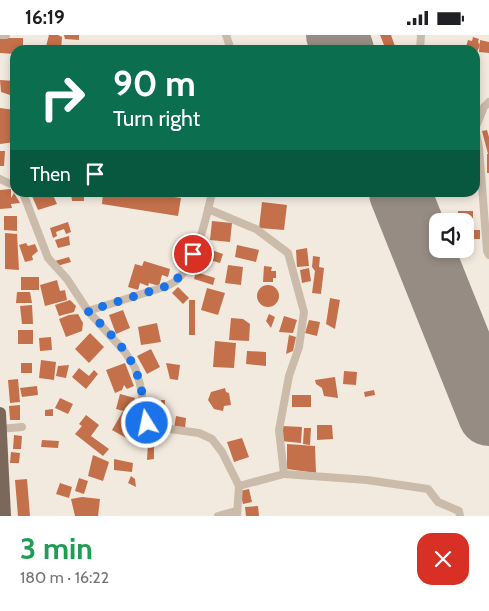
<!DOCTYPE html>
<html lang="en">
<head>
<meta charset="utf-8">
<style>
	body { margin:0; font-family:Cabin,sans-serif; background:#f2f2f2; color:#202124; height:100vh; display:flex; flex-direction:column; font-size:19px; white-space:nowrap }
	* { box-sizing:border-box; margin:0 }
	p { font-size:16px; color:#757577 }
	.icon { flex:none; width:28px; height:28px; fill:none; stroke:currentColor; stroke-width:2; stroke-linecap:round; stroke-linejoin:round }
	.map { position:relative; height:481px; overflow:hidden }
	.sheet { display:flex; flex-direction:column; background:#fff; flex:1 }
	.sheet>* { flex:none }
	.top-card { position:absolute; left:10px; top:10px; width:470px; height:152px; border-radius:15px; box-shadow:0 2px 8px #0003; background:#0b6e4f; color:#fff; overflow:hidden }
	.fabs { position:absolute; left:429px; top:178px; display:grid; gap:10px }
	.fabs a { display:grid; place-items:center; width:45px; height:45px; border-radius:10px; background:#fff; box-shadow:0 2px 8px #0003; font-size:25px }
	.pin { position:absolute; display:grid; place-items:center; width:42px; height:42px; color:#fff; margin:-21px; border:2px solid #fff; border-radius:50%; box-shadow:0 1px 5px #0007 }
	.me { position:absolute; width:55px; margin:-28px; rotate:350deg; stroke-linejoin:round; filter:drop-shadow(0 0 4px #0008) }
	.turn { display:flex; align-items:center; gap:18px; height:105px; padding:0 20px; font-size:22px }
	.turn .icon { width:65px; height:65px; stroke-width:2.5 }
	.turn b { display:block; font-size:35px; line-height:42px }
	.then { display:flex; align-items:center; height:48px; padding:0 20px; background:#0003; gap:10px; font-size:19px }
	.round { display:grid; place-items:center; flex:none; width:52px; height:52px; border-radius:15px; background:#f2f2f2 }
	.overview { display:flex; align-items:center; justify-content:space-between; height:85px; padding:0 20px }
	h1 { font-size:30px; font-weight:800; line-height:38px; color:#1e9e55 }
	.status { display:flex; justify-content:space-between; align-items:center; height:35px; padding:0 25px; background:#fff; direction:ltr }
	.status svg { height:14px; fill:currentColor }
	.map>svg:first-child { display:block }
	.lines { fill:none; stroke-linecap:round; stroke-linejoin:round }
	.runway { stroke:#968c84; stroke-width:62 }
	.building { fill:#c4704b }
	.street { stroke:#cbbbab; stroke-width:8 }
	.primary { stroke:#7a685b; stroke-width:12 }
	.route { stroke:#1a73e8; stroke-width:9; stroke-dasharray:0 16.2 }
</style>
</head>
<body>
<div class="status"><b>16:19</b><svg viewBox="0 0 49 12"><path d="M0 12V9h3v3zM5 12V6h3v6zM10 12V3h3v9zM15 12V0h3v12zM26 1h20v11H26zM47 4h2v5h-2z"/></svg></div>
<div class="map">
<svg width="489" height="481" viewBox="0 0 489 481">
	<rect width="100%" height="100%" fill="#f3eadf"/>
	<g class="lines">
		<!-- runway -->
		<g class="runway">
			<polyline points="337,0 343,15"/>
			<polyline points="400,158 489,380"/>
		</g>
	</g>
	<!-- building -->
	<g class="building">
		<polygon points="49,0 58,0 62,2 61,15 45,15"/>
		<polygon points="64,0 79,0 79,5 65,4"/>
		<polygon points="380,0 391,0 396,14 386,15"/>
		<polygon points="473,2 479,4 478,7 480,10 475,22 475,15 465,15 468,5 472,6"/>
		<polygon points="0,3 23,3 23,15 15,15 15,19 0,18"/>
		<polygon points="480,5 489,7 489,18 479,17"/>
		<polygon points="433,11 450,12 450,15 433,15"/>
		<polygon points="0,45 15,46 15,59 13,61 1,57"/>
		<polygon points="0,73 15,75 15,107 0,109"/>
		<polygon points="487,95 489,102 489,138 487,138 487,119 488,119 482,96"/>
		<polygon points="0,116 5,116 4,131 0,131"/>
		<polygon points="11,154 11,163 14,158 20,168 11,169 12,173 0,174 0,155"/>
		<polygon points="39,158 52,158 57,169 38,175 32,161"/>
		<polygon points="71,158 84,158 84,166 72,166"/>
		<polygon points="103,158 146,158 181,163 178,181 102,169"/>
		<polygon points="256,158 274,158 274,160 256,161"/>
		<polygon points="262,167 287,170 284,195 259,193"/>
		<polygon points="458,176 473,176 473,195 480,195 480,204 465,204 465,186 458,186"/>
		<polygon points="4,181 17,181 17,196 4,195"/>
		<polygon points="212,186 232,188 230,207 210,205"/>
		<polygon points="68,187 71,197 66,199 64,194 56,197 57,201 53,203 50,193"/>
		<polygon points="5,198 17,199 19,235 5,234"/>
		<polygon points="69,201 70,210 58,213 55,205"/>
		<polygon points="26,208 28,211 35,209 38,216 32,221 33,225 25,227 19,210"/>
		<polygon points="237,210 259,215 256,227 235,222"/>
		<polygon points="206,213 223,219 220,228 203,223"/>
		<polygon points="307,213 309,231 297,232 296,215"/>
		<polygon points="313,221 320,222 319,232 324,233 321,259 312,258 315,236 312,232"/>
		<polygon points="69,222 71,227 57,231 55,226"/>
		<polygon points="144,226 170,234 168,242 162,240 159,251 149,248 148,251 140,248 138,255 128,252 135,229 142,231"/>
		<polygon points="228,230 243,232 241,250 225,248"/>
		<polygon points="264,231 272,232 271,236 276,236 276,243 273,243 273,247 263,247"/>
		<polygon points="309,233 311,246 302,248 300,235"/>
		<polygon points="196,237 215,243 213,250 194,244"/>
		<rect x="21" y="242" width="18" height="13"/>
		<polygon points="57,245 60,256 65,255 67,265 45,271 40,250"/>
		<circle cx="268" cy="261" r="11"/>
		<polygon points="178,252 189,263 183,269 172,258"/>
		<polygon points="207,253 225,258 218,280 201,275"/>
		<polygon points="17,257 30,257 32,268 16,268"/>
		<polygon points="330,263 340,265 335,294 326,289"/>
		<polygon points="70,265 76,271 74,277 59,281 55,270"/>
		<rect x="189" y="265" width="6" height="35"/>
		<polygon points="32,270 33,289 22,289 20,271"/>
		<polygon points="123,275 130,293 116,299 109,280"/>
		<polygon points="78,279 83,288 82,296 66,302 59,284 69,280"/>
		<polygon points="269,279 275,282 271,293 266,286"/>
		<polygon points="284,281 297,285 293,298 279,297"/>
		<polygon points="231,283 243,284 250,289 249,306 229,305"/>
		<polygon points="309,285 320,287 317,301 305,298"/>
		<polygon points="157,288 161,307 141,310 138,292"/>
		<rect x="18" y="295" width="15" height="14"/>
		<polygon points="90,298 104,312 89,328 75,314"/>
		<polygon points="289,300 296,302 293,316 286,319"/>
		<polygon points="51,302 52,315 40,316 39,303"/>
		<polygon points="215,306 236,308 234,333 213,332"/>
		<polygon points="151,314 160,332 147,339 137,321"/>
		<polygon points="247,316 266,317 266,331 246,329"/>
		<polygon points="41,325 56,327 54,345 39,343"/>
		<rect x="21" y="328" width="11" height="10"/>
		<polygon points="125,328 134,351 127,354 124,350 122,355 115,358 106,335"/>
		<polygon points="166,328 180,330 178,345 170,344"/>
		<polygon points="69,330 66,343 56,341 58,331"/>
		<polygon points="79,333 89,341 94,335 98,339 86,354 72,342"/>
		<polygon points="344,336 357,337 356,350 343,349"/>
		<polygon points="335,342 338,363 324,361 322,353 316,349 315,345"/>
		<polygon points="18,344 20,367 10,368 8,345"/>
		<polygon points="37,351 38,360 22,362 20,353"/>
		<polygon points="225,353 226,357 229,358 231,370 224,371 223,376 214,374 208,365 211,357"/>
		<polygon points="374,355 375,360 365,362 364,357"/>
		<polygon points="120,359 135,363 131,378 116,374"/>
		<rect x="292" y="360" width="19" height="12"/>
		<polygon points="60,363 73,369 68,379 55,373"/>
		<polygon points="161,365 165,365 164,390 151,386 150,375 161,377"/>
		<polygon points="20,370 20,385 10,385 9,371"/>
		<polygon points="53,374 53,381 45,381 45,375"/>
		<polygon points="123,376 139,386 128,404 112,395"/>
		<polygon points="86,380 99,390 91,401 109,414 103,421 75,399 82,391 79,389"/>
		<polygon points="176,381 186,383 185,394 174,393"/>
		<polygon points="317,390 332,390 333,404 317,405"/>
		<polygon points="282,391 302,392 301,408 281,406"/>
		<polygon points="304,393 311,393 310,410 303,409"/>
		<polygon points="14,400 22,401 21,414 13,414"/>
		<polygon points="242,403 249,422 234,427 227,407"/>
		<polygon points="42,405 59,406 58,413 41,412"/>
		<polygon points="148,409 154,410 154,424 147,425"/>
		<polygon points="287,409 315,411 316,438 287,434"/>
		<polygon points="11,417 20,418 19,428 10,428"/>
		<polygon points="93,420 109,427 103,446 88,441"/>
		<polygon points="114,424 133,428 132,437 114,435"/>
		<polygon points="131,441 135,444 136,452 128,448"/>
		<polygon points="79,443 88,446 84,459 75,456"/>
		<polygon points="27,444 30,481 18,481 15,445"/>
		<polygon points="60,448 72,452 69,463 56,459"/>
		<polygon points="249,454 252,467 243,469 240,456"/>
		<polygon points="82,462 100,464 98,481 75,481 71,464"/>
		<polygon points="258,471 259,481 246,481 245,472"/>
	</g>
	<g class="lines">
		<!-- street -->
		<g class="street">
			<polyline points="0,0 6,0"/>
			<polyline points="226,0 231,15"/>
			<polyline points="420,15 421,0"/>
			<polyline points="489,67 484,72 475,94 479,112 487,216 489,220"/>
			<polyline points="0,144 15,151"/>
			<polyline points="23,158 48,223 67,244 88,276 125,317 135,333 140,349 147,388 155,392 199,398 212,404 222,417 239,451 237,481"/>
			<polyline points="208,174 256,194 288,218 304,277 299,312 289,341 279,395 284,439 239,451"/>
			<path d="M 88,276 L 167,251 C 170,249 174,248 177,245 C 197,226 206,184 212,158"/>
			<polyline points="0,394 22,392"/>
			<polyline points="284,439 367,445 428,454 438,467 459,476 460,481"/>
			<polyline points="218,481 236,476"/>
		</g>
		<!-- primary -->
		<polyline class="primary" points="0,378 5,481"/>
	</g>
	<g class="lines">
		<!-- route -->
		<path class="route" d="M 147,388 C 144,370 142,350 135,334 C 125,311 104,293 88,276 L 167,251 C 181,243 186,234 193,219"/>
	</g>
</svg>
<div class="fabs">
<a><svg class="icon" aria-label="sound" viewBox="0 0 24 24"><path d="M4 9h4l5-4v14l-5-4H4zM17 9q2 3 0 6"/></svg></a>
</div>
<div class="pin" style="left:193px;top:219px;background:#d93025"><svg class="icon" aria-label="arrive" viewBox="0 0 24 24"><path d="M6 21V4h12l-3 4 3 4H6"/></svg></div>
<svg class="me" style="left:147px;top:388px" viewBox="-20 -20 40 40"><circle r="17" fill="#1a73e8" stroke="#fff" stroke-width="3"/><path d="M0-11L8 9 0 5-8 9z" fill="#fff"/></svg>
<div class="top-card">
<div class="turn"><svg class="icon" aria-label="right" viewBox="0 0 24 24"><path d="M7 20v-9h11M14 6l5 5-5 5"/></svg><div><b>90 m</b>Turn right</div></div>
<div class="then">Then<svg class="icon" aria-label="arrive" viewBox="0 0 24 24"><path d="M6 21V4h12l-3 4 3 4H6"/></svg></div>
</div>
</div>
<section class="sheet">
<div class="overview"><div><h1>3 min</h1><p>180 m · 16:22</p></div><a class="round" style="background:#d93025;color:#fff"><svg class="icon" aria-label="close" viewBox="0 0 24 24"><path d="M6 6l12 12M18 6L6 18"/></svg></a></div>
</section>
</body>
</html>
